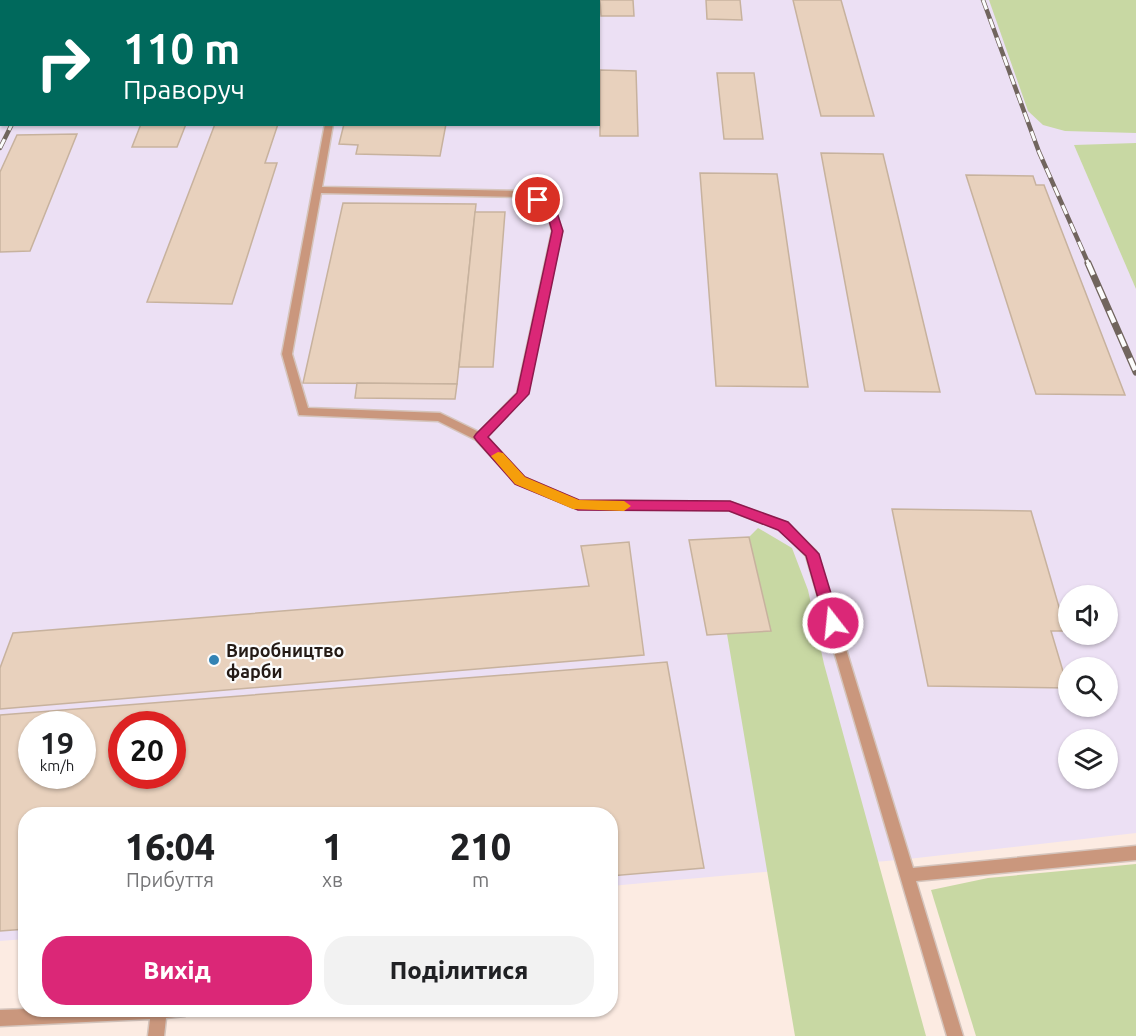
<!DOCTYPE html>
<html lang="uk">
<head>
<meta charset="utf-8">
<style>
	body { margin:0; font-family:Ubuntu,sans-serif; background:#f2f2f2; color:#202124; height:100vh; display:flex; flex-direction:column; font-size:22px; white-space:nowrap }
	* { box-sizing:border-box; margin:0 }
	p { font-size:20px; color:#757577 }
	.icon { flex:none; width:33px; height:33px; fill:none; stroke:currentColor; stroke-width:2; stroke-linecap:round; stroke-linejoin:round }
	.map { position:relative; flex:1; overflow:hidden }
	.panel { position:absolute; left:18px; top:807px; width:600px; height:210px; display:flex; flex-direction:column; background:#fff; border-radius:24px; box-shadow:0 2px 4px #0004 }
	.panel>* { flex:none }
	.banner { position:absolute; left:0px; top:0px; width:600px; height:126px; box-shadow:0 2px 4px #0004; background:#00695c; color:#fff; overflow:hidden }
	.tools { position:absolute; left:1058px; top:585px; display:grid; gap:12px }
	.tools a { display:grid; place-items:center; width:60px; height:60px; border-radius:50%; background:#fff; box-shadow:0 2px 4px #0004; font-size:30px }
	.speed { position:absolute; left:18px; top:711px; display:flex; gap:12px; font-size:30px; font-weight:700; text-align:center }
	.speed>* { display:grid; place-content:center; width:78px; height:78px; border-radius:50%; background:#fff; box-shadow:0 2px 4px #0004; line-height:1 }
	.speed small { font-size:15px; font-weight:400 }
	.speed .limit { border:9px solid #d22; background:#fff; color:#111 }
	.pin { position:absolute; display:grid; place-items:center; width:51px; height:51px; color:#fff; margin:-26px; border:3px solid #fff; border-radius:50%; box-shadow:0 2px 6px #0007 }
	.me { position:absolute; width:66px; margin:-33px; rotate:344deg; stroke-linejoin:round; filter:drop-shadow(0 0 4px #0008) }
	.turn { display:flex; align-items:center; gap:21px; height:126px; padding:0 24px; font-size:27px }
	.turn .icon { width:78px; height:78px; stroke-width:2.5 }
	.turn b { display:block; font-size:42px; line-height:51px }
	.eta { display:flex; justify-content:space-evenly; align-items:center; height:102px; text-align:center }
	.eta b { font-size:36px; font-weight:800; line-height:42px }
	.primary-button { display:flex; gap:12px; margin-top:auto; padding:12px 24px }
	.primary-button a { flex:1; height:69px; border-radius:24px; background:#db2777; color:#fff; font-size:24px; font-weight:800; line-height:69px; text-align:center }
	.primary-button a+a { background:#f2f2f2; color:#202124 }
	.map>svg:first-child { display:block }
	.industrial { fill:#ece0f4; fill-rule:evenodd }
	.green { fill:#c8d8a3 }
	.building { fill:#e8d1bd; stroke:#c7b29e; stroke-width:1.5; fill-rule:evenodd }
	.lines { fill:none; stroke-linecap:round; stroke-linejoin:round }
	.service-casing { stroke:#d5c5bd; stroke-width:3 }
	.service { fill:#ca977d; fill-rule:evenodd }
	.rail-far1-casing { stroke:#71655e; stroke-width:4.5 }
	.rail-casing { stroke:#71655e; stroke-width:7 }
	.rail-far1 { stroke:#fcfcfc; stroke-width:3; stroke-dasharray:10; stroke-linecap:butt }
	.rail { stroke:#fcfcfc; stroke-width:4.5; stroke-dasharray:13; stroke-linecap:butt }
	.route { fill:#db2777; stroke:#8e194d; stroke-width:1.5 }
	.slow { fill:#f59e0b }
	.poi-dot { fill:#3383b4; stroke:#fcfcfc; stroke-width:2 }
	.labels { text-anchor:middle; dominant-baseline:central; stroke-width:4.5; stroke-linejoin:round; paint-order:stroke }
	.poi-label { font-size:18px; font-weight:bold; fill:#241a15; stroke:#fcfcfc; text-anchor:start }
</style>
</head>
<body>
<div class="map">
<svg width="1136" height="1036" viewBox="0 0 1136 1036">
	<rect width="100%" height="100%" fill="#fcebe2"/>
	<!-- industrial -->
	<path class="industrial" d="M 0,0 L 1136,0 L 1136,833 L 908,859 L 611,886 L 610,814 L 26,814 L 25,939 L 0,941 ZM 2,2 L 598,2 L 598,124 L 2,124 ZM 1068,596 L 1107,596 L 1107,634 L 1068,634 ZM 1068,668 L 1107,668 L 1107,706 L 1068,706 ZM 32,724 L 82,724 L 82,776 L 32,776 ZM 122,724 L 172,724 L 172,776 L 122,776 ZM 1068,740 L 1107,740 L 1107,778 L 1068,778 Z"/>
	<!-- green -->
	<g class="green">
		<polygon points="989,0 1136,0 1136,133 1065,131 1043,125 1028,111"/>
		<polygon points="1136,143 1136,289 1074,145"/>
		<polygon points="758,528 792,548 808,590 824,664 926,1036 795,1036 727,634 771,631 749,537"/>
		<polygon points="1136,864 1136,1036 976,1036 931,890 988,878"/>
	</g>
	<!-- building -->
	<g class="building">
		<polygon points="600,0 633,0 634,16 601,16"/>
		<polygon points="706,0 740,0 742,20 707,19"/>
		<polygon points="793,0 841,0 874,116 821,116"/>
		<polygon points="600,70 636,71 638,136 600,136"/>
		<polygon points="717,73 754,73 763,139 724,139"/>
		<polygon points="141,124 186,124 177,147 132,147"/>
		<polygon points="215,124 278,124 265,163 277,163 232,304 147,302"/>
		<polygon points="344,124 446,124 440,156 356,154 358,145 339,144"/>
		<polygon points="77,134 30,251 0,252 0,172 17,135"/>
		<polygon points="821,153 883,154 940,392 865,391"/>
		<polygon points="700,173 777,174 808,387 716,386"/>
		<polygon points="966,175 1033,176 1036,185 1044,185 1125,395 1036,394"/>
		<polygon points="343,203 476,204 457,384 303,383"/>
		<polygon points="475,212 505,212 493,367 459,367"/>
		<polygon points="357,383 457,384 455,399 355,398"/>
		<polygon points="892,509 1031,511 1066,631 1051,631 1068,688 928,686"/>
		<polygon points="749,537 771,631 707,635 689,540"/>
		<polygon points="629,542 644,655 0,709 0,668 13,633 589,586 581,546"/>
		<path d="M 667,662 L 704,868 L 610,876 L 610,814 L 26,814 L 26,929 L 0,931 L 0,715 ZM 32,724 L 82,724 L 82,776 L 32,776 ZM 122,724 L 172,724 L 172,776 L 122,776 Z"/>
	</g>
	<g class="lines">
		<defs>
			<g id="service">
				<path d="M 325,124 L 333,124 L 322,187 L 526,191 L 553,203 L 562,231 L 527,394 L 487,437 L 524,477 L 579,501 L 730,502 L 787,523 L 816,551 L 913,868 L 1136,846 L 1136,860 L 916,881 L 963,1036 L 947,1036 L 806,556 L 779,529 L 729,510 L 574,508 L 516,483 L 476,440 L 438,421 L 299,415 L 282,354 ZM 321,193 L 524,197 L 546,207 L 552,231 L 517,393 L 479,432 L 440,413 L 308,408 L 292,354 Z"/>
				<polygon points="26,1009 26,1010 187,1010 185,1016 166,1018 164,1036 148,1036 150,1019 0,1026 0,1010"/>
			</g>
		</defs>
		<!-- service casing -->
		<use href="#service" class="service-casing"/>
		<!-- service -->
		<use href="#service" class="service"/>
		<defs>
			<g id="rail-far1">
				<polyline points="983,0 1039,152 1089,265"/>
				<polyline points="0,148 12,124"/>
			</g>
			<polyline id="rail" points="1088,263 1136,372"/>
		</defs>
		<!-- rail-far1 casing -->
		<use href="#rail-far1" class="rail-far1-casing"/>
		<!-- rail casing -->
		<use href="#rail" class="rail-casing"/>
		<!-- rail-far1 -->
		<use href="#rail-far1" class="rail-far1"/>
		<!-- rail -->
		<use href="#rail" class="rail"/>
	</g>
	<!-- route -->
	<polygon class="route" points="538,197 554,203 563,231 529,394 488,437 525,477 579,500 730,501 788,522 819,554 840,623 838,627 828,627 825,623 806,556 778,530 729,511 578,510 515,484 476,440 474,437 476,434 517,393 552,231 545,207 533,200"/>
	<!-- slow -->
	<polygon class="slow" points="498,452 503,453 525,477 579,500 624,501 631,506 624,511 573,509 515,484 491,456"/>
	<!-- markers -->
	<circle class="poi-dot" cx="214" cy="660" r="6"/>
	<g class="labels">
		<!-- poi labels -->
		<g class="poi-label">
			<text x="226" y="650">Виробництво<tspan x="226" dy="21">фарби</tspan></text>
		</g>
	</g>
</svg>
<div class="tools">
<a><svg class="icon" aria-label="sound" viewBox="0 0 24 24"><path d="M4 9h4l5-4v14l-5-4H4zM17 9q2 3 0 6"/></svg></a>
<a><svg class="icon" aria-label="search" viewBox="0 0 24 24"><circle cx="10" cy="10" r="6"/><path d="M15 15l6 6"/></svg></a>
<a><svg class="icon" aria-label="layers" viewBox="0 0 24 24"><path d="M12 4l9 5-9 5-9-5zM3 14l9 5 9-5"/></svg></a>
</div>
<div class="speed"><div>19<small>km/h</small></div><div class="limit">20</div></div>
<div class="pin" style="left:538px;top:200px;background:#d93025"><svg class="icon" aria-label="arrive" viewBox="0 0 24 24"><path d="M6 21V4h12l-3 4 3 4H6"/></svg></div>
<svg class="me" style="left:833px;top:623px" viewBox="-20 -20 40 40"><circle r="17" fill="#db2777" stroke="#fff" stroke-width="3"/><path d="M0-11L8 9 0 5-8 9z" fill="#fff"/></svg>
<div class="banner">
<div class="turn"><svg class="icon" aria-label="right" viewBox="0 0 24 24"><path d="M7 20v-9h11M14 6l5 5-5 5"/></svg><div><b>110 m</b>Праворуч</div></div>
</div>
<section class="panel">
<div class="eta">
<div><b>16:04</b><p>Прибуття</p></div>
<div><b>1</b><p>хв</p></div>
<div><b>210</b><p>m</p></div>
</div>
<div class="primary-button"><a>Вихід</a><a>Поділитися</a></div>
</section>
</div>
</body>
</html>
